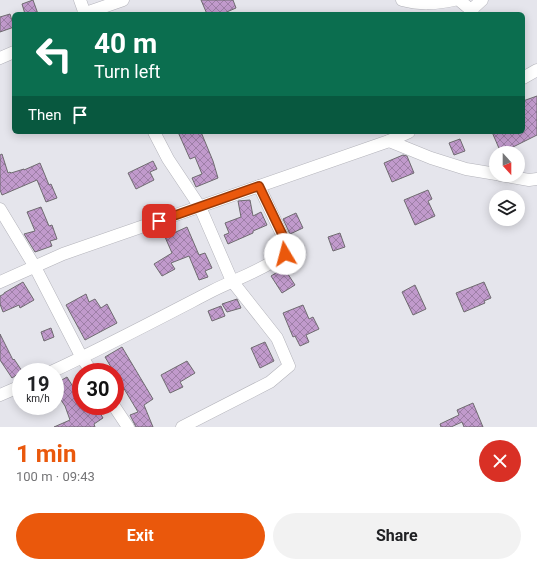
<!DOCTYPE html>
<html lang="en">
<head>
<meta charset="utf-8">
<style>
	body { margin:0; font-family:Roboto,sans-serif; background:#f2f2f2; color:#202124; height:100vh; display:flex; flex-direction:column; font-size:15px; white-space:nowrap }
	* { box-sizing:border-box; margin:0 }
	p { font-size:13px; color:#757577 }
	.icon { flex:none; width:22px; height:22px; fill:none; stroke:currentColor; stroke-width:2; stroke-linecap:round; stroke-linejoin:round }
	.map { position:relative; height:427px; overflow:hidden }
	.drawer { display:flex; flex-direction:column; background:#fff; flex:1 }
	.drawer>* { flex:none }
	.banner { position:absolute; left:12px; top:12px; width:513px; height:122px; border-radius:6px; box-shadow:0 2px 10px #0003; background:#0b6e4f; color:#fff; overflow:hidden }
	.needle { width:26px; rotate:159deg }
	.fabs { position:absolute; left:489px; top:146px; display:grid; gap:8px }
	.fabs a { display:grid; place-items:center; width:36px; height:36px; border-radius:50%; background:#fff; box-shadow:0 2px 10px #0003; font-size:20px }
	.speed { position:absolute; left:12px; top:363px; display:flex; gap:8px; font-size:20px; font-weight:700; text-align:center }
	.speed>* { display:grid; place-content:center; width:52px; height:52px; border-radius:50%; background:#fff; box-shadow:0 2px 10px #0003; line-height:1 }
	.speed small { font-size:10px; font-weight:400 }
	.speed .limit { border:6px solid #d22; background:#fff; color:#111 }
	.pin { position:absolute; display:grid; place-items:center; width:34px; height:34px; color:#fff; margin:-17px; border-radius:8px; box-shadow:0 2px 6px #0006 }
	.me { position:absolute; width:44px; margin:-22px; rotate:352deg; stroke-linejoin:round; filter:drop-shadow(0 0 3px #0008) }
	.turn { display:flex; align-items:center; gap:14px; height:84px; padding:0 16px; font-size:18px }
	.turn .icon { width:52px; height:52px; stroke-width:2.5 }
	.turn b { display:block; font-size:28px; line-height:34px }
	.then { display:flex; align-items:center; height:38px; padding:0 16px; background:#0003; gap:8px; font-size:15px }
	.round { display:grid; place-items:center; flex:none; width:42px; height:42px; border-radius:21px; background:#f2f2f2 }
	.head { display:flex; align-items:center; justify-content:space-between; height:68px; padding:0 16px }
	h1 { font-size:24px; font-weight:700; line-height:30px; color:#ea580c }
	.action { display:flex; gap:8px; margin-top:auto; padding:8px 16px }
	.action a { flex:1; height:46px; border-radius:24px; background:#ea580c; color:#fff; font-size:16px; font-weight:700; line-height:46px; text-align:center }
	.action a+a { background:#f2f2f2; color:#202124 }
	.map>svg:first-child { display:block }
	.building { fill:url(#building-cross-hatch); stroke:#6f6b70 }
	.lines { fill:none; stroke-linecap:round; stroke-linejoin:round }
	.street-casing { stroke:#b3b3ba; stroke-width:13 }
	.street { stroke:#fff; stroke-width:12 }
	.route-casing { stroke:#983908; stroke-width:10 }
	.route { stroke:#ea580c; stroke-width:7 }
</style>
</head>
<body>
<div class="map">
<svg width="537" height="427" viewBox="0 0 537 427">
	<defs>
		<pattern id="building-cross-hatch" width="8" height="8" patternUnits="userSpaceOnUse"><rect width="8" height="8" fill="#c19acc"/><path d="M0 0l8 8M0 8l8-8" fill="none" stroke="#9e7fa7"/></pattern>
	</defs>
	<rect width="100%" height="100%" fill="#e5e5ec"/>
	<!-- building -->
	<g class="building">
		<polygon points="33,0 38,14 25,14 22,4"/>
		<polygon points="201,0 233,0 236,8 222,14 207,14"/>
		<polygon points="10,14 14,27 0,32 0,17"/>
		<polygon points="537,96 537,135 501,153 492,132 523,132 523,101"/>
		<polygon points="178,132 201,132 213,161 218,178 196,187 192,178 202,174 195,157 190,159"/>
		<polygon points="460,139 465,151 454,155 449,143"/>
		<polygon points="2,154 8,173 10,172 11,173 24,169 24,170 40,163 49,185 51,184 57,198 46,202 37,180 2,195 0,190 0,155"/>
		<polygon points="403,155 407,156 414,173 392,182 384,163"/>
		<polygon points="153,161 157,169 150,172 154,180 136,189 128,173"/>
		<polygon points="428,190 432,199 428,201 435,216 415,225 404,200"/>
		<polygon points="250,200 253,216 261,212 267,225 253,231 253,233 228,244 224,235 229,233 225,223 241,217 238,201"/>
		<polygon points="41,207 49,226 52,225 57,239 50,241 52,246 35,252 24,234 35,231 27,212"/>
		<polygon points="296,213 303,228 290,234 283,219"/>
		<polygon points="187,227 199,255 205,253 212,268 205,271 208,277 199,280 189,256 171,263 175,269 162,276 154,264 172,253 165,237"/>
		<polygon points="340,233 345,247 333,251 328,237"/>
		<polygon points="284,268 295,285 282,293 271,276"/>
		<polygon points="23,282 34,300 20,308 19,305 3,312 0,304 0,296 4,294 4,293"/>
		<polygon points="484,282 491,298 484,301 485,303 464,312 456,293"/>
		<polygon points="415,285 426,309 413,315 402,292"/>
		<polygon points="86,294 89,302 95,299 101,308 107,304 117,323 85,340 66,305"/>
		<polygon points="237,299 241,308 227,312 222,304"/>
		<polygon points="303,305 309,319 313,317 319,329 306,335 309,342 300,346 295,336 293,337 283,313"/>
		<polygon points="221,306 225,316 212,321 208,311"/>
		<polygon points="51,328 54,337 44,341 41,332"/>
		<polygon points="0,334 13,360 14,359 22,371 12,378 0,360"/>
		<polygon points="265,342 274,361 260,368 251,348"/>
		<polygon points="122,347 153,399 144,405 153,427 136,427 130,415 138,412 105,357"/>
		<polygon points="187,361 195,373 180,382 183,387 170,393 161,375"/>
		<polygon points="67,377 75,390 81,387 81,406 86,406 89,413 97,408 103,418 94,424 95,427 54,427 70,420 65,406 55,391 55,384"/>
		<polygon points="473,403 483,427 464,427 462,422 451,427 441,427 440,424 459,415 457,410"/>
	</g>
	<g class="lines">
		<defs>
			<g id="street">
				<polyline points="80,0 85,14"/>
				<path d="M 402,0 C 421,5 434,4 454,0"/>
				<polyline points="459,0 471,10 473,14"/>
				<polyline points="471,10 482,0"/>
				<polyline points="83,14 123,0"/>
				<polyline points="0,58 14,52"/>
				<polyline points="523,78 537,70"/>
				<polyline points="154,132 168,159 200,207 232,281 277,338 289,366 270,382 182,427"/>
				<polyline points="389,141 431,158 466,169 496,174"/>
				<polyline points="500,175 529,180 537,179"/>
				<polyline points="0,209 35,267 82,358 92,372"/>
				<polyline points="0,282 63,254 389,141 409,132"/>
				<path d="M 51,372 C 105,347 158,319 212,291 C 236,279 263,270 285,254 L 286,243 L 259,186"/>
				<polyline points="0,395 21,386"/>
				<polyline points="114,406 128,427"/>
			</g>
		</defs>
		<!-- street casing -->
		<use href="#street" class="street-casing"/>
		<!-- street -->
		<use href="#street" class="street"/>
	</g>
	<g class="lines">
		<defs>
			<polyline id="route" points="159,221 259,186 286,242 285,254"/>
		</defs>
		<!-- route casing -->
		<use href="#route" class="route-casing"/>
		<!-- route -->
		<use href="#route" class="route"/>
	</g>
</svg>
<div class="fabs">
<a><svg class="needle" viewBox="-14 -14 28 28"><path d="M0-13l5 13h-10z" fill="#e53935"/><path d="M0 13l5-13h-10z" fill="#757577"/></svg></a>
<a><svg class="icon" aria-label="layers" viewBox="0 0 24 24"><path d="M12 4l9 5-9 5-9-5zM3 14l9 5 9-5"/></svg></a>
</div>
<div class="speed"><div>19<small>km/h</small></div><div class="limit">30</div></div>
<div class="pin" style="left:159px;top:221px;background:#d93025"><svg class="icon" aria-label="arrive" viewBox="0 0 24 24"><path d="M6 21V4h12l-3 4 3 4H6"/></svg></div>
<svg class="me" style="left:285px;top:254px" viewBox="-20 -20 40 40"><circle r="19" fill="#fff"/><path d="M0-13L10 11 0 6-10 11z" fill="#ea580c"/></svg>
<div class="banner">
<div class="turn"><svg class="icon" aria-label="left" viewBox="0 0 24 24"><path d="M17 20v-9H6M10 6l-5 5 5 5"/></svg><div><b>40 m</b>Turn left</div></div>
<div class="then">Then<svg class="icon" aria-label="arrive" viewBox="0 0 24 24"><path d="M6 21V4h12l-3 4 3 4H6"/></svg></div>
</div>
</div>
<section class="drawer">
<div class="head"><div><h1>1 min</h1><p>100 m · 09:43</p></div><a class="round" style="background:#d93025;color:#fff"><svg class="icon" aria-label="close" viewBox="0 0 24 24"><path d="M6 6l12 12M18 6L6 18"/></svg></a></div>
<div class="action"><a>Exit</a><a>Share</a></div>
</section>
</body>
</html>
